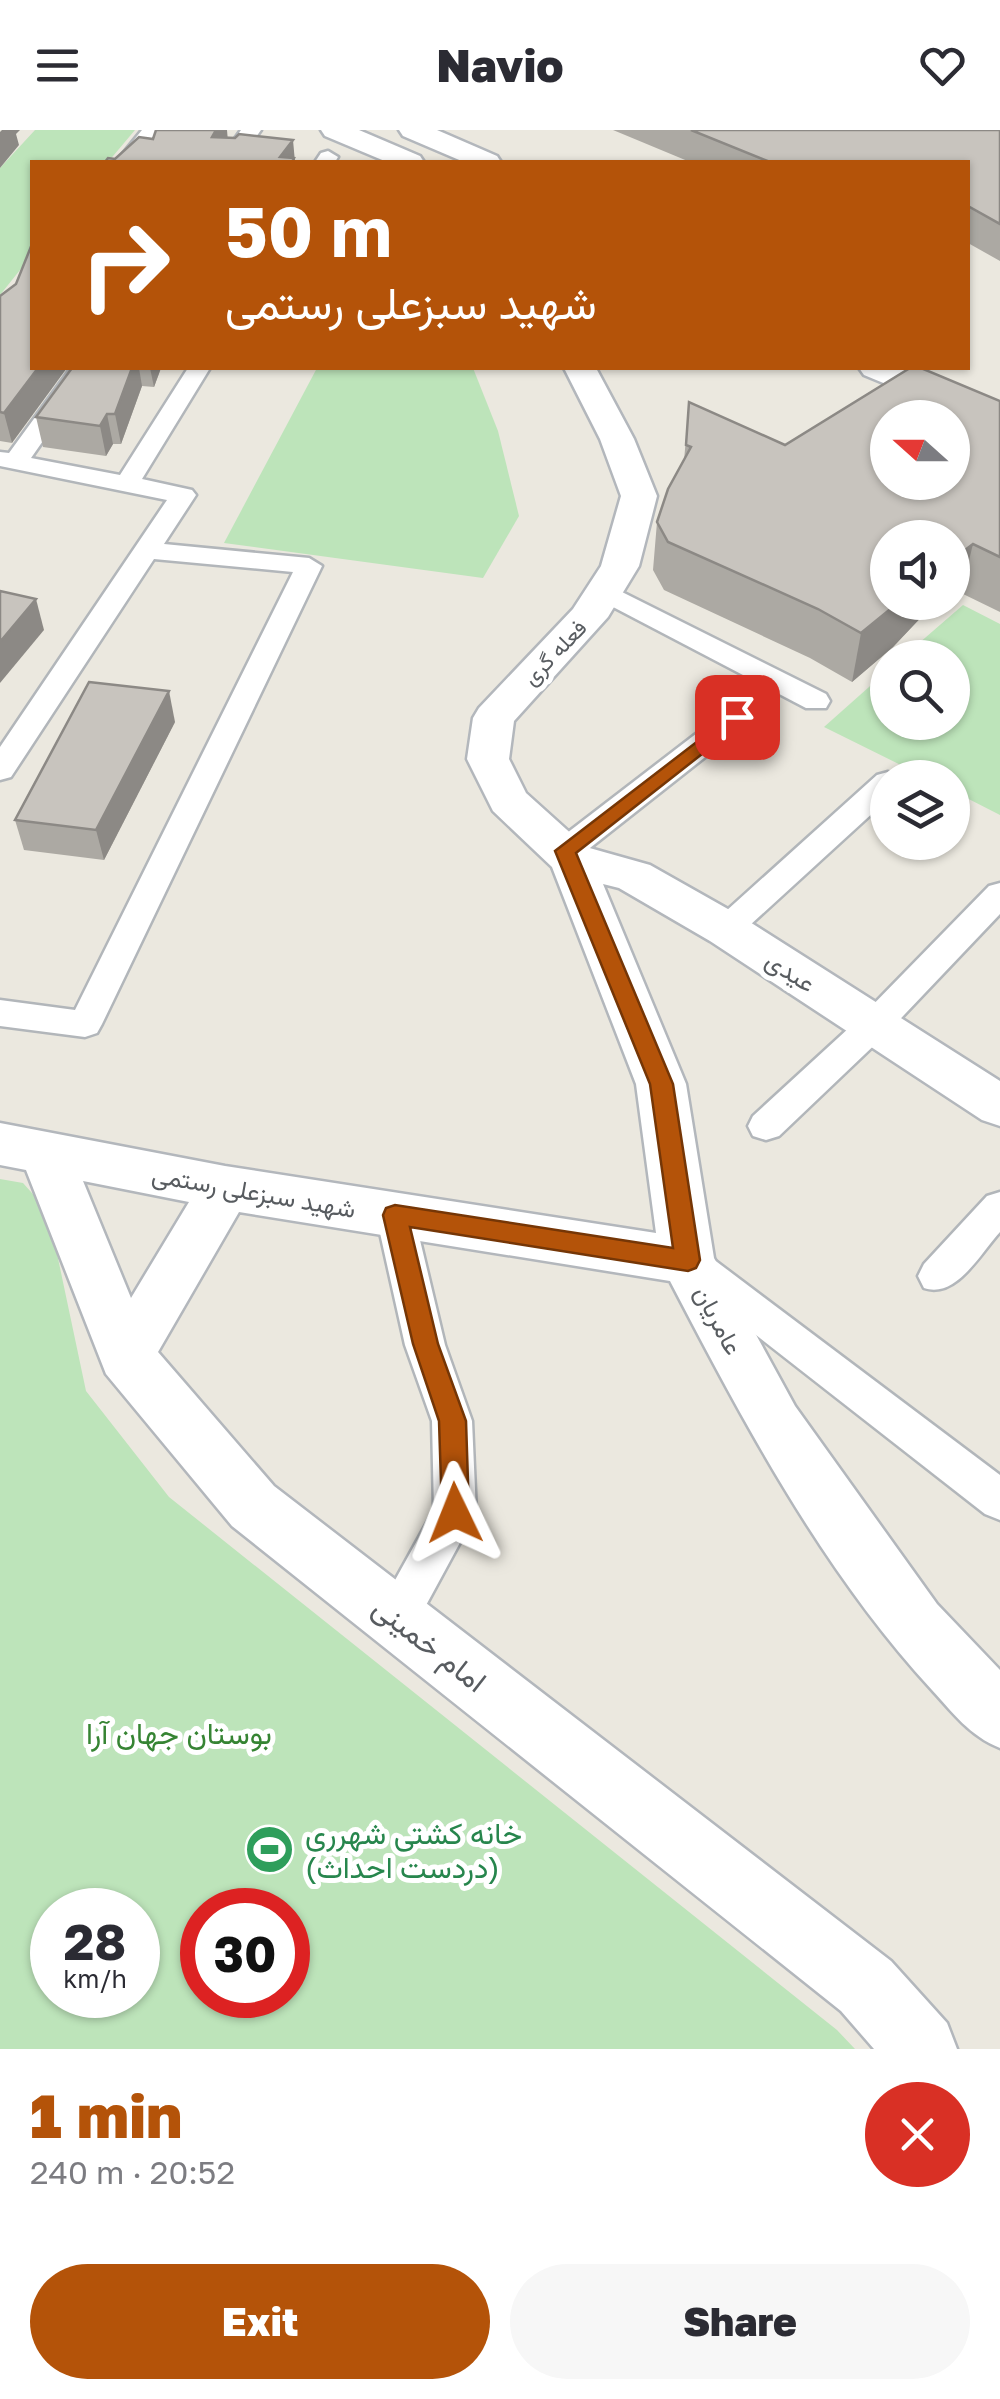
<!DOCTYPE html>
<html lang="en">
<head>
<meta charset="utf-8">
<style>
	body { margin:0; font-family:"Golos Text",Vazirmatn,sans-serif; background:#f7f7f7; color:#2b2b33; height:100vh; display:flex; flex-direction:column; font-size:38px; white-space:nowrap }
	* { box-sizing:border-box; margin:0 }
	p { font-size:32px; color:#7c7c81 }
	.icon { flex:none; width:55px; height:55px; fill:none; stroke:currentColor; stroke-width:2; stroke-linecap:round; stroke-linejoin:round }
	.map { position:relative; height:1919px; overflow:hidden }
	.details { display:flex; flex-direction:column; background:#fff; flex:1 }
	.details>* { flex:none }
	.top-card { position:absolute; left:30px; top:30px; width:940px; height:210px; border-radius:0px; box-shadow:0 2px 8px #0004; background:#b45309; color:#fff; overflow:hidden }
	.needle { width:65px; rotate:291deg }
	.tools { position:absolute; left:870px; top:270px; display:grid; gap:20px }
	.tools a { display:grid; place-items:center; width:100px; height:100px; border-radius:50%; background:#fff; box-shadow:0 2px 8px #0004; font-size:50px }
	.speed { position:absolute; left:30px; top:1758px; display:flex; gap:20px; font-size:50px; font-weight:700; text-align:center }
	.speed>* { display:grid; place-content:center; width:130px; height:130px; border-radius:50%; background:#fff; box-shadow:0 2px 8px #0004; line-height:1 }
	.speed small { font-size:25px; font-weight:400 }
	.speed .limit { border:15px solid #d22; background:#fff; color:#111 }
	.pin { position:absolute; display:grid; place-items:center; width:85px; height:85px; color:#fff; margin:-42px; border-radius:20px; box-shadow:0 5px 15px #0006 }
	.me { position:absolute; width:110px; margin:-55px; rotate:358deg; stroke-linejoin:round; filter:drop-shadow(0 0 8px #0008) }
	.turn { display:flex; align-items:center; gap:35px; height:210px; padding:0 30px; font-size:45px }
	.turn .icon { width:130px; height:130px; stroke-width:2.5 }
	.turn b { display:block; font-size:70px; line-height:85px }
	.round { display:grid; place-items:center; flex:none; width:105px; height:105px; border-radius:52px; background:#f7f7f7 }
	.headline { display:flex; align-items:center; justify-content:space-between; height:170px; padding:0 30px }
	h1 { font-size:60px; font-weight:800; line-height:75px; color:#b45309 }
	.button { display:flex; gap:20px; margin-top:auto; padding:20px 30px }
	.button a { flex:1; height:115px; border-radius:60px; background:#b45309; color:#fff; font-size:40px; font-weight:800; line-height:115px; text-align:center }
	.button a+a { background:#f7f7f7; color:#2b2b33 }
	header { display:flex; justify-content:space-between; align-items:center; height:130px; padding:0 30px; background:#fff; font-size:45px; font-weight:800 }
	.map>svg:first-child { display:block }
	.green { fill:#bde4ba; fill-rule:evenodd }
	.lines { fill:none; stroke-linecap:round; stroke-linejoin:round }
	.street-casing { stroke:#b2b6ba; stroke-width:5 }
	.secondary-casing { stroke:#b3b7bc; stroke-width:5 }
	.street { fill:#fff; fill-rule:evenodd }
	.secondary { fill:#fff; fill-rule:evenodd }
	.wall { fill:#aca9a3 }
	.shaded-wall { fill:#8c8985 }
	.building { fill:#c8c4be; stroke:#8c8985; stroke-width:2.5; fill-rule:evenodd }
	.route { fill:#b45309; stroke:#753606; stroke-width:2.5 }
	.labels { text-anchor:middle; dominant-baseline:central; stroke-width:10; stroke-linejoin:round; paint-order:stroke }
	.far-street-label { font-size:22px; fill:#585c60; stroke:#fff }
	.street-label { font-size:25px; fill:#585c60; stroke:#fff }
	.near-street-label { font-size:30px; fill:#585c60; stroke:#fff }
	.near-park-label { font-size:30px; fill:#368433; stroke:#fff }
	.near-leisure-label { font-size:30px; fill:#27864d; stroke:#fff; text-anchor:start }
</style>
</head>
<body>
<header><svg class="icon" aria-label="menu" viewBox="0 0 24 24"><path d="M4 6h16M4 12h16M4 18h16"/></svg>Navio<svg class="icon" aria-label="heart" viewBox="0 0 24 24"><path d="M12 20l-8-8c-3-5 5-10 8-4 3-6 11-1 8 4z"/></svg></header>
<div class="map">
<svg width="1000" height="1919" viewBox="0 0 1000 1919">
	<rect width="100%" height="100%" fill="#ebe8df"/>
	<!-- green -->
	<g class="green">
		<polygon points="35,0 135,0 108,32 32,32 32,125 0,165 0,38"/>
		<polygon points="317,238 473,238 498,301 519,386 483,448 224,413"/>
		<polygon points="963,475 1000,494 1000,685 953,661 952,648 925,647 824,597 887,541 888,592 952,592 952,528 903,527"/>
		<path d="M 0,1049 L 23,1053 L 48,1081 L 86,1261 L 169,1367 L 837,1900 L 855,1919 L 0,1919 ZM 52,1780 L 138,1780 L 138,1865 L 52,1865 ZM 202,1780 L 288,1780 L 288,1865 L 202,1865 Z"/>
	</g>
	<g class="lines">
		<defs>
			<g id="street">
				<polygon points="142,0 162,0 136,32 116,32"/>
				<polygon points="241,0 261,0 238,32 218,32"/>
				<polygon points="328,21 338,27 335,32 315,32 321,23"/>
				<polygon points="71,238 94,238 31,328 120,345 188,238 210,238 142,349 192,360 196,365 164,414 309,428 322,436 102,894 97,903 85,907 0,896 0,870 75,880 293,442 154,429 11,647 0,650 0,617 167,370 0,336 0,322 9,323"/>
				<polygon points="604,453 826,564 830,571 826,578 806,578 594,467 591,461"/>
				<polygon points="737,578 747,580 751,587 747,594 576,729 565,732 554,729 549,721 554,713 727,580"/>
				<polygon points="888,642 900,648 888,648 888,669 737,807 726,811 715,807 710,799 715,791 877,645"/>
				<polygon points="1000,753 1000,784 886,904 779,1006 766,1010 753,1006 748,996 753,986 862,886 989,756"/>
				<path d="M 1000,1062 L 1000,1102 C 980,1124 956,1169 924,1158 L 918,1146 L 924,1134 L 987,1066 Z"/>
				<polygon points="395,1070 408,1074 414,1085 445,1215 472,1291 476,1383 411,1503 396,1509 381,1503 374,1488 434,1380 432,1291 405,1215 376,1085 382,1074"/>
				<polygon points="700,1124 713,1129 1000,1345 1000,1390 985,1384 687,1151 681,1140 687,1129"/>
			</g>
			<g id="secondary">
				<polygon points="321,0 359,0 420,26 424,32 387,32 325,6"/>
				<polygon points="399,0 437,0 497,26 501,32 464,32 403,6"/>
				<path d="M 564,238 L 596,238 L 634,309 L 657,366 L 639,436 L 608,487 L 514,591 L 509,629 L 526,663 L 586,717 L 650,735 L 742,787 L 1000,951 L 1000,996 L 982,990 L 710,811 L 619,758 L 603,754 L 686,954 L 714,1128 L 795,1276 L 937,1474 L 1000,1540 L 1000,1618 C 970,1606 953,1583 932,1560 C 823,1442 744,1293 670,1151 L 239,1082 L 158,1222 L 274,1356 L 891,1831 L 947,1893 L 957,1919 L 874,1919 L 841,1881 L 232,1396 L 106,1244 L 26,1040 L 0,1035 L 0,993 L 225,1036 L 656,1103 L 636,954 L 552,737 L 493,681 L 467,629 L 473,588 L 479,578 L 573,479 L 601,436 L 621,366 L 600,309 ZM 83,1051 L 189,1072 L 131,1168 Z"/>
				<polygon points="859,238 903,238 1000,278 1000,301 864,245"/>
			</g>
		</defs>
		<!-- street casing -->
		<use href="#street" class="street-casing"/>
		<!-- secondary casing -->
		<use href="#secondary" class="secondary-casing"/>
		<!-- street -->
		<use href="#street" class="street"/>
		<!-- secondary -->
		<use href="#secondary" class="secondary"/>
	</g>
	<!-- wall -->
	<g class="wall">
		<polygon points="613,0 1000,0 1000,131 968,113 968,32 690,32"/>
		<polygon points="0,166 12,313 0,311"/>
		<polygon points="72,238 161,238 154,257 142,256 121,314 113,314 106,326 43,317 36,287"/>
		<polygon points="1000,271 1000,482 961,463 952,470 952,408 888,472 949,472 935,483 928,480 893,517 852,552 810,528 664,460 653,440 657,392 684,331 689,272 785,315"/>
		<polygon points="175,592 104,730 24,720 15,690"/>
	</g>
	<!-- shaded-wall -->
	<g class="shaded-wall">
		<polygon points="2,0 20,0 16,4 19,15 0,38 0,2"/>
		<polygon points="216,0 227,0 228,12 212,7"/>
		<polygon points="293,10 295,32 281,32 280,27"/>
		<polygon points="38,238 67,238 12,313 4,283"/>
		<polygon points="132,238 139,238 142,256 121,314 115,284"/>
		<polygon points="150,238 161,238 154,257"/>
		<polygon points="107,284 113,314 106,326 100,296"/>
		<polygon points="973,414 961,463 952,470 952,430"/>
		<polygon points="36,469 44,500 0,553 0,512"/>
		<polygon points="899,472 930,472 928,480 893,517 852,552 861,503"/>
		<polygon points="937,472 949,472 935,483"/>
		<polygon points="169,561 175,592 104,730 96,700"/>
	</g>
	<!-- building -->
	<g class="building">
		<polygon points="156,0 216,0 212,7 235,8 239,4 293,10 280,27 294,28 292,32 105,32 108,28 115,29 139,7 153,9"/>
		<polygon points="691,0 1000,0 1000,94 968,76 968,32 770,32"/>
		<polygon points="32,114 32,238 38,238 4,283 0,282 0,166 16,154"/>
		<polygon points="72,238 132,238 115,284 107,284 100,296 36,287"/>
		<path d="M 910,238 L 921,238 L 1000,271 L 1000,427 L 973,414 L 952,430 L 952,408 L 888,408 L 888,472 L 899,472 L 861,503 L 818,479 L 668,412 L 657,392 L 668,359 L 691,317 L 686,315 L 689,272 L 785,315 ZM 888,288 L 952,288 L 952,352 L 888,352 Z"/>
		<polygon points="0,461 36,469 0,512"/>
		<polygon points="89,552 169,561 96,700 15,690"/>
	</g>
	<!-- route -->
	<polygon class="route" points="737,581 747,587 744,591 576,723 673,954 700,1130 696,1138 688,1141 410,1097 438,1214 466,1291 469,1383 465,1392 455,1396 446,1392 442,1383 439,1291 413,1214 383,1085 386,1078 395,1075 673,1118 650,954 555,721"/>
	<!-- icons -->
	<defs>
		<symbol id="stadium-disc" viewBox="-11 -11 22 22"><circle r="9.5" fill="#2e9e5b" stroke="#fff"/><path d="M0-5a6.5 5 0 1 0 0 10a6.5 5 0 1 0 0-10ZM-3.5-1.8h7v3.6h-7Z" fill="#fff"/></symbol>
	</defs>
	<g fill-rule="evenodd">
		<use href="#stadium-disc" x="242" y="1692" width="55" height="55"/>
	</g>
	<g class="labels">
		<!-- far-street labels -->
		<g class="far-street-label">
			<text transform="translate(554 522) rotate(-46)">فعله گری</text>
		</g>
		<!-- street labels -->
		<g class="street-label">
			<text transform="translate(791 841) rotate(33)">عیدی</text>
			<text transform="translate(254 1061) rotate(10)">شهید سبزعلی رستمی</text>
			<text transform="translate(719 1190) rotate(62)">عامریان</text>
		</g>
		<!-- near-street labels -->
		<g class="near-street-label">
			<text transform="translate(430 1514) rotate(38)">امام خمینی</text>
		</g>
		<!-- near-park labels -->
		<g class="near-park-label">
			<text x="179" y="1603">بوستان جهان آرا</text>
		</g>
		<!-- near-leisure labels -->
		<g class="near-leisure-label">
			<text x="305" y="1703">خانه کشتی شهرری<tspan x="305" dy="34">(دردست احداث)</tspan></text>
		</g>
	</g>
</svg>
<div class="tools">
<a><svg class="needle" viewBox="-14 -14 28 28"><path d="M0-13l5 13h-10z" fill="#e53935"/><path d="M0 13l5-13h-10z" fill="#7c7c81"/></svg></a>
<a><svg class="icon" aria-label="sound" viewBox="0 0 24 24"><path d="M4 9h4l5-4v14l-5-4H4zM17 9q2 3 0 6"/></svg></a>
<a><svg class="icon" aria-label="search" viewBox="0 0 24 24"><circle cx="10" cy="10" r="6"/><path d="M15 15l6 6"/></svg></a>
<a><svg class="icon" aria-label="layers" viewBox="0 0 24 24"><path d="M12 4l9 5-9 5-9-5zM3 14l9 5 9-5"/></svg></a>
</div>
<div class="speed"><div>28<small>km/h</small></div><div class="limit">30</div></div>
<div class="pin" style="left:737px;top:587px;background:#d93025"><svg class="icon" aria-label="arrive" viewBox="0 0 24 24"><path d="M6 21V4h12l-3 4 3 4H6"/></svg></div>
<svg class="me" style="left:455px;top:1383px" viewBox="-20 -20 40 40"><path d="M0-17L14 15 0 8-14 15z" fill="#b45309" stroke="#fff" stroke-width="4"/></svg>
<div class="top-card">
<div class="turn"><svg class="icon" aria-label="right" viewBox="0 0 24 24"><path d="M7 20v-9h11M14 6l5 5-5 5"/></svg><div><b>50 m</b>شهید سبزعلی رستمی</div></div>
</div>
</div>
<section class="details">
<div class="headline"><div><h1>1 min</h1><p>240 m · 20:52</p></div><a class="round" style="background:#d93025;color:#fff"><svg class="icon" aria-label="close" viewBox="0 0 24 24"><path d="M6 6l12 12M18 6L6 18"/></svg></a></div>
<div class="button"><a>Exit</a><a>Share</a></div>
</section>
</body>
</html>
